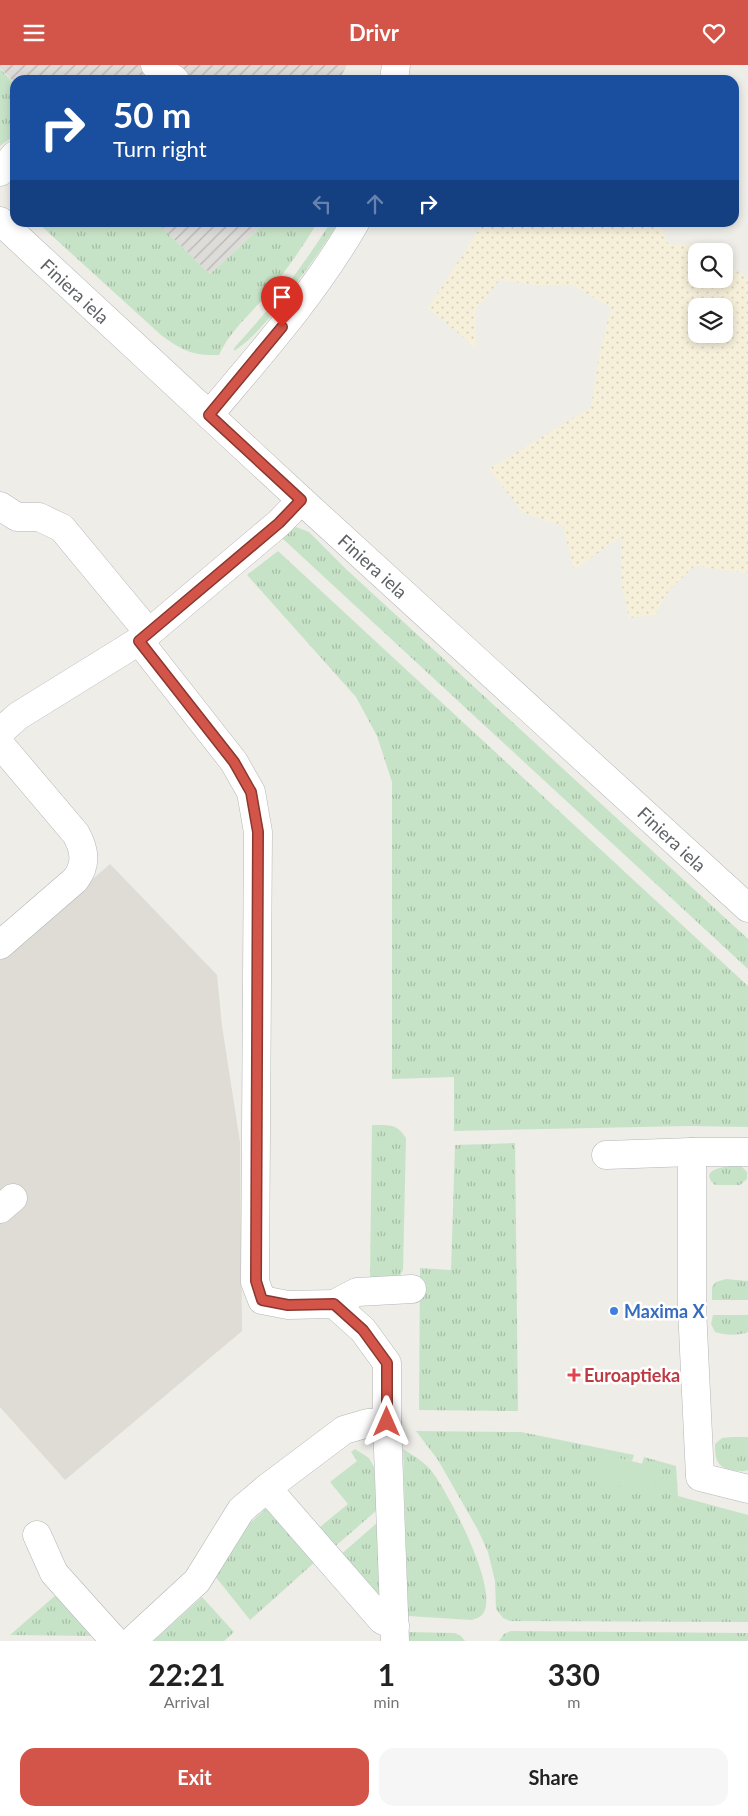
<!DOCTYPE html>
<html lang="en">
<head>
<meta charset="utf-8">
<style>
	body { margin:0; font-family:Lato,sans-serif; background:#f6f6f6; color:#222; height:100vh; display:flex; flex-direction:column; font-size:19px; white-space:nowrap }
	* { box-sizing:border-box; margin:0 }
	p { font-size:16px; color:#767676 }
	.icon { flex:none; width:28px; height:28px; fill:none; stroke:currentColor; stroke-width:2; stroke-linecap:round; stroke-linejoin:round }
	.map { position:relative; height:1576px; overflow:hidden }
	.sheet { display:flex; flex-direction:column; background:#fff; flex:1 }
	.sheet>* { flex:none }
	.banner { position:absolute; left:10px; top:10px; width:729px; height:152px; border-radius:15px; box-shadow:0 2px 8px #0003; background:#1a4fa0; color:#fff; overflow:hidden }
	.buttons { position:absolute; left:688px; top:178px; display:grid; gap:10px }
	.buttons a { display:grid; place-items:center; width:45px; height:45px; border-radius:10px; background:#fff; box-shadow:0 2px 8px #0003; font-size:25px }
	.pin { position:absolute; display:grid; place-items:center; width:42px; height:42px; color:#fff; margin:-51px -21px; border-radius:50% 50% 50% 0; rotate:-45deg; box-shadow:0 0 5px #0007 }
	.pin .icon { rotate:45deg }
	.me { position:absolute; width:55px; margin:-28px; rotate:0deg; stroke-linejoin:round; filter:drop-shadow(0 0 4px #0008) }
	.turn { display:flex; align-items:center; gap:18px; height:105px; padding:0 20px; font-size:22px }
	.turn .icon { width:65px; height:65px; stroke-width:2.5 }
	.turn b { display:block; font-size:35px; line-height:42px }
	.lanes { display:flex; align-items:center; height:48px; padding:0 20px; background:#0003; justify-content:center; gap:25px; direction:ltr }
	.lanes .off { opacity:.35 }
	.eta { display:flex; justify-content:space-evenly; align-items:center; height:85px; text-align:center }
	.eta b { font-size:30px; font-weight:700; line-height:35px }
	.button { display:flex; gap:10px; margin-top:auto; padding:10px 20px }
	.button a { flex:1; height:58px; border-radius:15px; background:#d35448; color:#fff; font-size:20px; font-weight:700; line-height:58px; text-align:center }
	.button a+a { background:#f6f6f6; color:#222 }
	header { display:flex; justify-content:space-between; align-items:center; height:65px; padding:0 20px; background:#d35448; color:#fff; font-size:22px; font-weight:700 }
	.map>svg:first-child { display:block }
	.industrial { fill:url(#industrial-furrows) }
	.education { fill:#dedcd5 }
	.grass { fill:url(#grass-tufts) }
	.sand { fill:url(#sand-dots); fill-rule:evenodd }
	.park { fill:#c7e3c7 }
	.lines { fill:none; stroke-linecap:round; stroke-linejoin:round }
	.minor-casing { stroke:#b4b6ba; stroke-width:29 }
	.minor { stroke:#fff; stroke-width:28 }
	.route-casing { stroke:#89372f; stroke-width:12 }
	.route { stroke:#d35448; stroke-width:9 }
	.shop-dot { fill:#3f7fe0; stroke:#fff; stroke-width:2 }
	.health-dot { fill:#e0444e; stroke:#fff; stroke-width:2 }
	.labels { text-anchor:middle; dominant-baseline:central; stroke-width:5; stroke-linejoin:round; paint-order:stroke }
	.street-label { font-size:18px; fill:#5e6165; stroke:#fff }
	.shop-label { font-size:18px; font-weight:bold; fill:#366cbe; stroke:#fff; text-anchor:start }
	.health-label { font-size:18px; font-weight:bold; fill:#be3a42; stroke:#fff; text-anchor:start }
</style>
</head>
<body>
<header><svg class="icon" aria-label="menu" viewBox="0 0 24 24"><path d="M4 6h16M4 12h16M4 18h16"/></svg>Drivr<svg class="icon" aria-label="heart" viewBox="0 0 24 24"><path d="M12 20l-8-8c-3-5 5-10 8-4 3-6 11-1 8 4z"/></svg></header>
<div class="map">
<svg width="748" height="1576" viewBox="0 0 748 1576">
	<defs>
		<pattern id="industrial-furrows" width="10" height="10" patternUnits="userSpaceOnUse" patternTransform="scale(1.25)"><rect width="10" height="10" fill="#dddcd9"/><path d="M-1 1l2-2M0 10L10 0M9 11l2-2" fill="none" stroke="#b6b6b4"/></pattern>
		<pattern id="grass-tufts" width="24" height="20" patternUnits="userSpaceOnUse" patternTransform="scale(1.25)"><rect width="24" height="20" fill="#c7e3c7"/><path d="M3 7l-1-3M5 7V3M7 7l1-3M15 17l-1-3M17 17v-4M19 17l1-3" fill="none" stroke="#a5bba5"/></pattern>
		<pattern id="sand-dots" width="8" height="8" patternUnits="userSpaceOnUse" patternTransform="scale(1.25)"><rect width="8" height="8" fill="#f6f0da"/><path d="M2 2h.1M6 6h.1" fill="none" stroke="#d5d0be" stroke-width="1.8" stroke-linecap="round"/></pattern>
	</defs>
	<rect width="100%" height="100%" fill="#eeede7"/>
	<!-- industrial -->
	<g class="industrial">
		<polygon points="0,0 347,0 339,15 15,15 15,18 0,3"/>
		<polygon points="157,158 265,158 210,209"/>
	</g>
	<!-- education -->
	<polygon class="education" points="110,799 217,910 222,961 240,1077 242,1266 65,1415 0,1342 0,895"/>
	<!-- grass -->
	<g class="grass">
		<polygon points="0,4 15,19 15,70 0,81"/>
		<path d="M 38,158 L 157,158 L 210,209 L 265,158 L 317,158 C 303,182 286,205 269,227 C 252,248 230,265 219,290 C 193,291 181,285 161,270 Z"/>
		<path d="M 330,158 L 338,158 C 322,184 304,208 285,233 C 269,253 255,272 234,286 L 234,283 C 270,244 302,203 330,158 Z"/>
		<polygon points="296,462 309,467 346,504 748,874 748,904 282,473"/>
		<polygon points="278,486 748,921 748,1062 688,1061 454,1066 454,1012 392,1014 392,717 377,671 356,632 247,510"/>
		<path d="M 372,1060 C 388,1060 397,1058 406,1073 L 403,1205 L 399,1213 L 370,1215 Z"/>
		<polygon points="515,1078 518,1346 419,1345 420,1203 451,1205 455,1080"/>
		<path d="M 740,1100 L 747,1107 L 747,1114 L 740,1120 L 715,1120 C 696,1103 730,1101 740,1100 Z"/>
		<polygon points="726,1214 748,1216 748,1235 712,1235 712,1222 716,1217"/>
		<path d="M 713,1250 L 748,1250 L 748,1267 C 738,1271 724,1270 715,1267 L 711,1259 Z"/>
		<polygon points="416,1366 521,1367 634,1390 632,1396 602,1389 659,1403 642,1399 644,1392 676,1401 678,1431 748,1450 748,1557 510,1556 503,1553 496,1544 495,1516 488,1487 478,1465 438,1395"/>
		<path d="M 732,1372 L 748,1372 L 748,1405 C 743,1407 738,1406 732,1405 C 716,1402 715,1393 715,1379 L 722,1373 Z"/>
		<polygon points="355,1384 369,1393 374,1402 377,1445 332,1484 286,1430 289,1426 320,1462 348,1439 330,1417 357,1396 351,1387"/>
		<path d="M 403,1384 C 414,1391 425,1397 433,1408 C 448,1428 502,1528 482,1550 C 480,1552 475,1554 472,1555 L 408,1551 Z"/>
		<polygon points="269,1441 316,1496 250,1555 215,1511 244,1463"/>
		<polygon points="378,1457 381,1541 338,1492"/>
		<polygon points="57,1529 94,1571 10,1570"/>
		<polygon points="202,1532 234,1567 224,1576 153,1576"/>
		<polygon points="511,1566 748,1568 748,1576 499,1576 504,1569"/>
		<polygon points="406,1567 455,1568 461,1571 465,1576 407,1576"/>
	</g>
	<!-- sand -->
	<path class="sand" d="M 498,158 L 659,158 L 668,179 L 703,180 L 711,186 L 696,186 L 696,214 L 724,214 L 724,196 L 748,214 L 748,506 L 746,508 L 695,501 L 670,524 L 655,550 L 629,553 L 621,517 L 621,472 L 574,505 L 563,461 L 523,448 L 489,404 L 591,342 L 599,290 L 611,243 L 572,220 L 537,220 L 500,215 L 476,244 L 476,283 L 428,243 L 481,161 ZM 696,241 L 724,241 L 724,269 L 696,269 Z"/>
	<!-- park -->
	<polygon class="park" points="602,1389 659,1403 653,1430 596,1415"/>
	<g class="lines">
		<defs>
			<g id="minor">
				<polyline points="155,0 175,15"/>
				<polyline points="394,15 396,0"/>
				<polyline points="0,107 15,90"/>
				<polyline points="0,156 301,435 748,843"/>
				<path d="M 209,350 C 261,288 314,229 355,158"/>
				<polyline points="0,441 17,452 39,452 62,463 149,568"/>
				<polyline points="139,576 234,697 251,727 258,767 255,1217 262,1235 288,1240 334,1239 363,1265 387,1298 387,1357 395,1576"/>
				<polyline points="0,667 18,651 139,576 279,458 301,435"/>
				<path d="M 0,679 L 76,769 C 85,785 87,800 75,815 L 0,880"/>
				<polyline points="748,1087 692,1087 692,1243 700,1412 748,1424"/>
				<polyline points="606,1090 692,1087"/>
				<polyline points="0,1144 13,1133"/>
				<polyline points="334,1239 357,1227 412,1224"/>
				<polyline points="267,1423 382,1555 395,1561"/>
				<polyline points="37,1470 54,1508 115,1576"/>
				<polyline points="132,1576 197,1516 241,1445 267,1423 344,1365 368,1358 387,1357"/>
			</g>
		</defs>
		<!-- minor casing -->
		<use href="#minor" class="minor-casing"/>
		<!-- minor -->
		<use href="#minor" class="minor"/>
	</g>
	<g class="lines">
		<defs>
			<polyline id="route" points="282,262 209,350 301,435 279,458 139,576 234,697 251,727 258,767 256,1216 262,1235 288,1240 334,1239 363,1265 387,1298 387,1357"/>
		</defs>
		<!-- route casing -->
		<use href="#route" class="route-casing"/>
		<!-- route -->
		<use href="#route" class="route"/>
	</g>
	<!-- markers -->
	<circle class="shop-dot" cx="614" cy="1246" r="5"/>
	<path class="health-dot" d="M571.5 1302.5h5v5h5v5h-5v5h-5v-5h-5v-5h5z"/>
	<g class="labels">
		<!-- street labels -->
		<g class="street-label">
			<text transform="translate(75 226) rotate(43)">Finiera iela</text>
			<text transform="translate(373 501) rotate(42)">Finiera iela</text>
			<text transform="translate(672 774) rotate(43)">Finiera iela</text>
		</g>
		<!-- shop labels -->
		<g class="shop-label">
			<text x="624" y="1246">Maxima X</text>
		</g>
		<!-- health labels -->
		<g class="health-label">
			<text x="584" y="1310">Euroaptieka</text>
		</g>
	</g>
</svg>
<div class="buttons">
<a><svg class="icon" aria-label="search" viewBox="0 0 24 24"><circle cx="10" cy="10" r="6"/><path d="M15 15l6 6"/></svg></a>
<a><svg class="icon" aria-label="layers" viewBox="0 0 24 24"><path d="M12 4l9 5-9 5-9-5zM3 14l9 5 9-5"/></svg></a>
</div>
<div class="pin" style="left:282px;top:262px;background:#d93025"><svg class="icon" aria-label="arrive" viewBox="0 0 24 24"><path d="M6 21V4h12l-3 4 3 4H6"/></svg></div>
<svg class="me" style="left:387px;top:1357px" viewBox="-20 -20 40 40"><path d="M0-17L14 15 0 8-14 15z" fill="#d35448" stroke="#fff" stroke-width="4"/></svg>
<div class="banner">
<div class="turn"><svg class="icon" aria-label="right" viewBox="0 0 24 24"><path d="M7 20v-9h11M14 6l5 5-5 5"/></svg><div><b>50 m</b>Turn right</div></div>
<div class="lanes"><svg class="icon off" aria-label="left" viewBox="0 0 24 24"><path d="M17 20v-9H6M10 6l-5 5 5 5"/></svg><svg class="icon off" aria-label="ahead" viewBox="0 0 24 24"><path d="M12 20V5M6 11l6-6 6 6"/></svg><svg class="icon" aria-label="right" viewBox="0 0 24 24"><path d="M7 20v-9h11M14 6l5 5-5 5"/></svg></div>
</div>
</div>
<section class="sheet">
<div class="eta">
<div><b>22:21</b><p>Arrival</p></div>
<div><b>1</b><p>min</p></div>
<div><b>330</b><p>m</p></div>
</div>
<div class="button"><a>Exit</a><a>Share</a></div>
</section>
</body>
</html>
